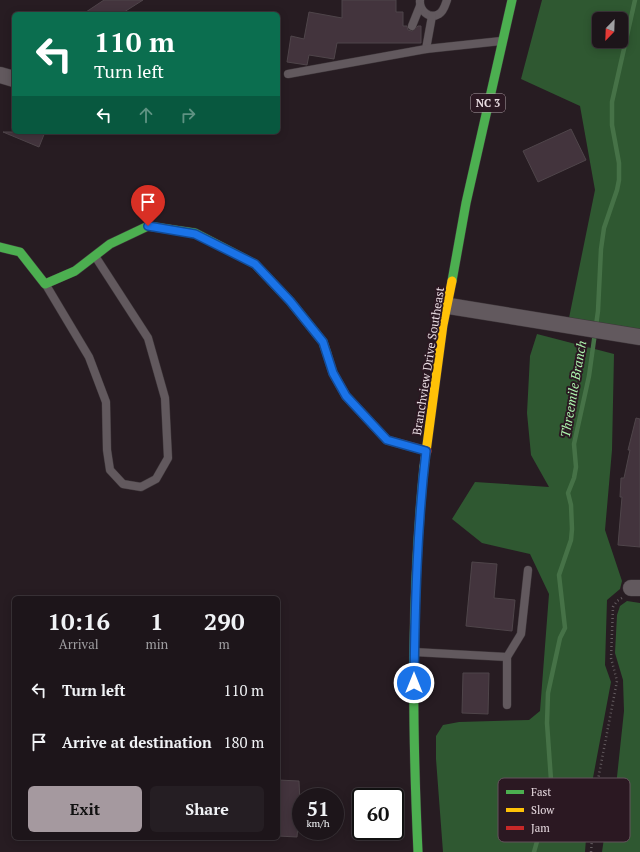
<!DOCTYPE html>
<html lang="en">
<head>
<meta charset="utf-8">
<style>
	body { margin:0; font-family:"PT Serif",serif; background:#251e23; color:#f1f3f6; height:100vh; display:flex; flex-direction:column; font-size:15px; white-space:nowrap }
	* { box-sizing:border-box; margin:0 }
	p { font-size:13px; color:#a09fa2 }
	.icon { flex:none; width:22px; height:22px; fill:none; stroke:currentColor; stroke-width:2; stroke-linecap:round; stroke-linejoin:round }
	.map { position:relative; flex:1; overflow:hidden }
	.details { position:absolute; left:12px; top:596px; width:268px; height:244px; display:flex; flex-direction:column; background:#1d151a; border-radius:6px; box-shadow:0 2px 10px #0003,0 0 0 1px #3b3439 }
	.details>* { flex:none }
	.guide { position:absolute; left:12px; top:12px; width:268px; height:122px; border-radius:6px; box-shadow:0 2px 10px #0003,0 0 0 1px #3b3439; background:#0b6e4f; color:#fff; overflow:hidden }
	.needle { width:26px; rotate:203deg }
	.tools { position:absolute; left:592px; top:12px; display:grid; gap:8px }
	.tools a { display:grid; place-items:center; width:36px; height:36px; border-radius:6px; background:#1d151a; box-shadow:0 2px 10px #0003,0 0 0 1px #3b3439; font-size:20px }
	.speed { position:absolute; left:292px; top:788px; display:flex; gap:8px; font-size:20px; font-weight:700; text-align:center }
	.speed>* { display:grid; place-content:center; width:52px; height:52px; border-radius:50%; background:#1d151a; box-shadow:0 2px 10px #0003,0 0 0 1px #3b3439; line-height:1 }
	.speed small { font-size:10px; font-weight:400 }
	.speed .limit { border:2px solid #111; border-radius:6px; background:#fff; color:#111 }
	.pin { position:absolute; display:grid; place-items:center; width:34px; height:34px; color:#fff; margin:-41px -17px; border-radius:50% 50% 50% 0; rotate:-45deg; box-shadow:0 0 4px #0007 }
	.pin .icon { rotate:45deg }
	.me { position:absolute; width:44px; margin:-22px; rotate:0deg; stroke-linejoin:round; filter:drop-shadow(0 0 3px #0008) }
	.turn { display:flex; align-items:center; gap:14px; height:84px; padding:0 16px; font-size:18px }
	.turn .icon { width:52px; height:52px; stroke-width:2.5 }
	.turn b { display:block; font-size:28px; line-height:34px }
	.lanes { display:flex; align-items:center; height:38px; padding:0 16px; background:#0003; justify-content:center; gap:20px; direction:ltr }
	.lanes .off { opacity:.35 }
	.eta { display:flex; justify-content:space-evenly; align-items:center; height:68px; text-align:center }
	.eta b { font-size:24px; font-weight:700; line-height:28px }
	.action { display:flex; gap:8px; margin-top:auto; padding:8px 16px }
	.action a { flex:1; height:46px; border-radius:6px; background:#a5999f; color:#111; font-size:16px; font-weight:700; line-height:46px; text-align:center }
	.action a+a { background:#251e23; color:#f1f3f6 }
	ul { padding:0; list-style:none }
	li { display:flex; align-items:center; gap:12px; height:52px; padding:0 16px }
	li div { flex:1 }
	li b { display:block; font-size:15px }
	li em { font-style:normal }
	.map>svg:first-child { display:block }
	.forest { fill:#2f5831; fill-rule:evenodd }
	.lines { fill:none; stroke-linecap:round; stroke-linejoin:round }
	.stream { stroke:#467247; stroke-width:4.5 }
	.building { fill:#43343d; stroke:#4f454a }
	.lane-casing { stroke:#3e363a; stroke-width:9 }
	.street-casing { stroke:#3e363a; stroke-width:17 }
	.fast-casing { stroke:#3e363a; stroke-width:10 }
	.slow-casing { stroke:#3e363a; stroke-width:10 }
	.jam-casing { stroke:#3e363a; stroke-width:10 }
	.path { stroke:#625a5e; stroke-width:2.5; stroke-dasharray:1 3; stroke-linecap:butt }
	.lane { stroke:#62595e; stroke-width:8 }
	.street { stroke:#62595e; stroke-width:16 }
	.fast { stroke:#4caf50; stroke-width:9 }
	.slow { stroke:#ffc107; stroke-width:9 }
	.jam { stroke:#c62828; stroke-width:9 }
	.route-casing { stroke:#114b97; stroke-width:10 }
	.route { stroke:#1a73e8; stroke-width:7 }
	.labels { text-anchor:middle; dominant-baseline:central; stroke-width:4; stroke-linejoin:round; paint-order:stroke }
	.shield { fill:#2b1822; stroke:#b0a1a8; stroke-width:1 }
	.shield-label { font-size:11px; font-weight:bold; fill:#e9dce2 }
	.street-label { font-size:12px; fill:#e9dce2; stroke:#2b1822 }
	.water-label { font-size:13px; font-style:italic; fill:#aff8b0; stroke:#2b1822 }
	.key { fill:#2b1822; stroke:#64535c; stroke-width:1 }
	.key-label { font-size:11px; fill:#e9dce2 }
</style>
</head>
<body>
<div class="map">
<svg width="640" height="852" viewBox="0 0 640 852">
	<rect width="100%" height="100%" fill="#271c22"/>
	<!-- forest -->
	<g class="forest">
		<path d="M 542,0 L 640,0 L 640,331 L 569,318 L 595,190 L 580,106 L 521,79 ZM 599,19 L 621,19 L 621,41 L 599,41 Z"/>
		<polygon points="537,334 614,354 612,450 605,530 622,581 620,589 607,600 605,665 611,682 589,799 585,852 443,852 436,759 436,736 443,725 459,722 529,720 540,711 549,594 530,554 482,543 452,519 475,482 549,487 531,455 527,413 530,356"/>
		<polygon points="627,601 640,603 640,852 602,852 604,838 614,805 624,711 623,680 615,653 617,615 620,606"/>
	</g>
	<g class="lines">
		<!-- stream -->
		<polyline class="stream" points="534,852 549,799 551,780 547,723 548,693 560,638 565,628 559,575 571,540 572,529 571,505 568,493 574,478 576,467 574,444 589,376 598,311 601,249 604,228 617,190 619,180 619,163 612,125 612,102 635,0"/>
	</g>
	<!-- building -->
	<g class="building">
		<polygon points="104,0 143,0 121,14 83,14"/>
		<polygon points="342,0 396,0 396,12 403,12 403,26 407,26 408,30 412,31 418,26 421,26 421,43 337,43 334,59 309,55 307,65 287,62 291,36 304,39 309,12 342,18"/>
		<polygon points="571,129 586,160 538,182 523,151"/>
		<polygon points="3,132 45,132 39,147"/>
		<polygon points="636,418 640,419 640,547 618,545 622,497 620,497 621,478 624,478 630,450 628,450"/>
		<polygon points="472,562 497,564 494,598 515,600 512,631 466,626"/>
		<polygon points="463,673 489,673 488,714 462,713"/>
		<polygon points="278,780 299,781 301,826 298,826 297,837 278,836"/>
	</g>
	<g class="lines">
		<defs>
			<g id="lane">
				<path d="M 420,0 C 419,10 429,20 439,14 C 444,11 445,5 447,0"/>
				<polyline points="412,26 420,6"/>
				<polyline points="426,49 432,16"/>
				<polyline points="288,74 426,49 501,41"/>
				<polyline points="46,285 89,357 106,402 107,450 110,470 123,484 141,487 156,479 168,458 165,398 148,338 95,256"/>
				<polyline points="414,652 507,657"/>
				<polyline points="507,705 507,657 521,634 528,570"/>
			</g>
			<g id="street">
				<polyline points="0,75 14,79"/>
				<polyline points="449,306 640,337"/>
				<polyline points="631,588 640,588"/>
			</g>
			<g id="fast">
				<polyline points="0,247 20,252 45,284 75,271 110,244 148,226 195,233 255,264 290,301 323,342 327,354"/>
				<polyline points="452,281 466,203 512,0"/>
				<path d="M 418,852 C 412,723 411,595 424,467"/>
			</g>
			<polyline id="slow" points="424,467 443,325 452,281"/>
			<polyline id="jam" points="327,354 333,373 346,396 387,440 427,451"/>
		</defs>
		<!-- lane casing -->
		<use href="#lane" class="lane-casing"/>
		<!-- street casing -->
		<use href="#street" class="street-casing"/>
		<!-- fast casing -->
		<use href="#fast" class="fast-casing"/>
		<!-- slow casing -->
		<use href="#slow" class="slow-casing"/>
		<!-- jam casing -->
		<use href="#jam" class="jam-casing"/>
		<!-- path -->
		<polyline class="path" points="591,852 596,790 617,681 611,658 613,607 617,601 622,598"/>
		<!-- lane -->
		<use href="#lane" class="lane"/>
		<!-- street -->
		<use href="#street" class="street"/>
		<!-- fast -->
		<use href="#fast" class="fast"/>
		<!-- slow -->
		<use href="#slow" class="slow"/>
		<!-- jam -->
		<use href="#jam" class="jam"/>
	</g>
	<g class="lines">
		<defs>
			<path id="route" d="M 148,226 L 195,234 L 255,264 L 290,301 L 323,342 L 333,373 L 346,396 L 387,440 L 426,451 C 417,528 415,606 414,683"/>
		</defs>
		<!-- route casing -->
		<use href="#route" class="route-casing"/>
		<!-- route -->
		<use href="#route" class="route"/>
	</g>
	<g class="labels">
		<!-- shield labels -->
		<rect class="shield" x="471" y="94" width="34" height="18" rx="3"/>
		<g class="shield-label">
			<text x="488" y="103">NC 3</text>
		</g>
		<!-- street labels -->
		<g class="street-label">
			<text transform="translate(428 361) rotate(-81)">Branchview Drive Southeast</text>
		</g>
		<!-- water labels -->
		<g class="water-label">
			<text transform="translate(573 389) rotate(-80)">Threemile Branch</text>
		</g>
	</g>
	<!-- legend -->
	<rect x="498" y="778" width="132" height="64" rx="6" class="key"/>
	<rect x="506" y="790" width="18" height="4" fill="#4caf50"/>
	<rect x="506" y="808" width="18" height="4" fill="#ffc107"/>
	<rect x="506" y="826" width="18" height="4" fill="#c62828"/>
	<g class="key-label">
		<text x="531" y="796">Fast</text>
		<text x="531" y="814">Slow</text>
		<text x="531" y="832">Jam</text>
	</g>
</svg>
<div class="tools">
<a><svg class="needle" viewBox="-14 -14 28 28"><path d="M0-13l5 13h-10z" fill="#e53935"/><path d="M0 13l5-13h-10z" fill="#a09fa2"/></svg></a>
</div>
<div class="speed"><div>51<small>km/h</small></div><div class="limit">60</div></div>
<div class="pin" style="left:148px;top:226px;background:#d93025"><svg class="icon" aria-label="arrive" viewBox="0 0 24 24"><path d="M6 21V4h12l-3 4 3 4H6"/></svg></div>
<svg class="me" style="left:414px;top:683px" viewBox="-20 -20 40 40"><circle r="17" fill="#1a73e8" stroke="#fff" stroke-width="3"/><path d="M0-11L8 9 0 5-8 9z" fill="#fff"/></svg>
<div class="guide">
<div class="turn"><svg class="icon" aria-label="left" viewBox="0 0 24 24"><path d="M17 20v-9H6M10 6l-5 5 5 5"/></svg><div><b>110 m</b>Turn left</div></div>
<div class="lanes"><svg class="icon" aria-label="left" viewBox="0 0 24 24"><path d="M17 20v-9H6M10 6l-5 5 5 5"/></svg><svg class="icon off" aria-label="ahead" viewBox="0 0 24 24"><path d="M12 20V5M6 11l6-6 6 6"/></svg><svg class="icon off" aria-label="right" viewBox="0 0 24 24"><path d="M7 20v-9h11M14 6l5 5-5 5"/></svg></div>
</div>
<section class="details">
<div class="eta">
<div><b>10:16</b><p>Arrival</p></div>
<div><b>1</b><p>min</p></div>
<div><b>290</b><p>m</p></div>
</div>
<ul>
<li><svg class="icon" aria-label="left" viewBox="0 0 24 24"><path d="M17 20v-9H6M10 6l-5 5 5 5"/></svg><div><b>Turn left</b></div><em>110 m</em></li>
<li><svg class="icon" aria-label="arrive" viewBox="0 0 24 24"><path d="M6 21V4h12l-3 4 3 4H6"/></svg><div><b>Arrive at destination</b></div><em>180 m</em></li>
</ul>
<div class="action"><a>Exit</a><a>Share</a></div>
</section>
</div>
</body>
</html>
